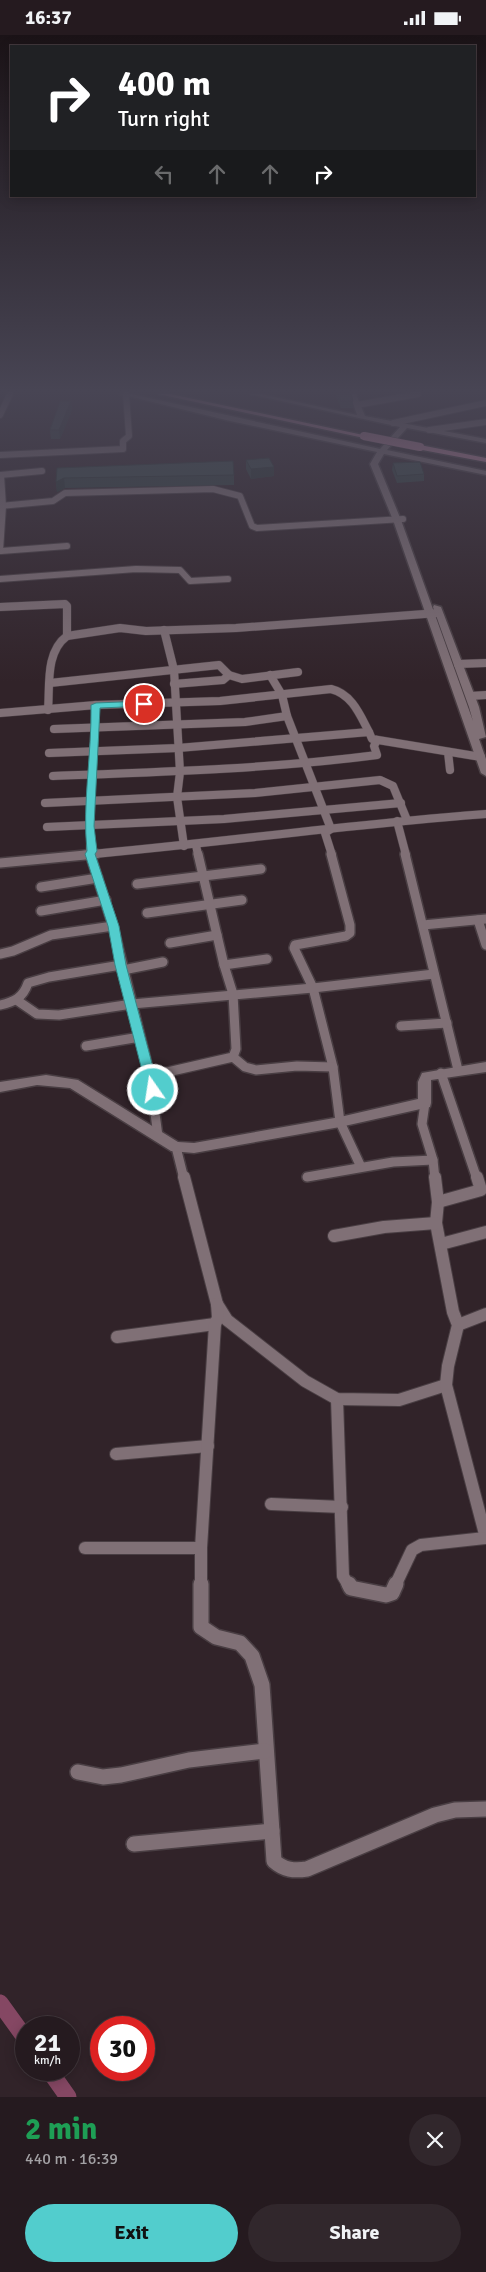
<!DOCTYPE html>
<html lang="en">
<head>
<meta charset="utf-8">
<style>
	body { margin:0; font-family:Signika,sans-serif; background:#31272c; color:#f1f3f6; height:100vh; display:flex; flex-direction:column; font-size:19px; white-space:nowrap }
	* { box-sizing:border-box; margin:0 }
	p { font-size:16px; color:#a3a1a4 }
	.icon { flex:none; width:28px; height:28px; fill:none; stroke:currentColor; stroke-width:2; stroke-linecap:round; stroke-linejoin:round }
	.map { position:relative; height:2062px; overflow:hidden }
	.panel { display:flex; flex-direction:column; background:#251a1f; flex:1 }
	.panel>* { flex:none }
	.top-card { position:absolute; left:10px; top:10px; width:466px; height:152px; border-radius:0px; box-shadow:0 2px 12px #0003,0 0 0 1px #42383d; background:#202124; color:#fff; overflow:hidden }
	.speed { position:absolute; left:15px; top:1981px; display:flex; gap:10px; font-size:25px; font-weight:700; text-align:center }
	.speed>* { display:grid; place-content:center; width:65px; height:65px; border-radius:50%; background:#251a1f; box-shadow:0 2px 12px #0003,0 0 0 1px #42383d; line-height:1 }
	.speed small { font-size:12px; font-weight:400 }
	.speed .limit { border:8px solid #d22; background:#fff; color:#111 }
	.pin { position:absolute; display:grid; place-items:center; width:42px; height:42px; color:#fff; margin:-21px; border:2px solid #fff; border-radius:50%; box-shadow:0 1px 5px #0007 }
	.me { position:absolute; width:55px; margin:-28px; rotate:347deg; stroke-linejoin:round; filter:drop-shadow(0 0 4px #0008) }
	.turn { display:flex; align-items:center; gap:18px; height:105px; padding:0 25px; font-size:22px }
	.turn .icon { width:65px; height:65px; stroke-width:2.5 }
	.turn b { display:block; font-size:35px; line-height:42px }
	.lanes { display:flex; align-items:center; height:48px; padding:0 25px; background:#0003; justify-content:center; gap:25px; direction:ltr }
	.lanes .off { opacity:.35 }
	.round { display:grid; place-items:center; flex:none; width:52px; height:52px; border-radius:26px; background:#31272c }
	.head { display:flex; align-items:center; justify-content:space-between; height:85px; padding:0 25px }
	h1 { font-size:30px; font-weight:700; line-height:38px; color:#1e9e55 }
	.cta { display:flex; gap:10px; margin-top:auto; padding:10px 25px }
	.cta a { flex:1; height:58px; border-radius:30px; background:#52cdcd; color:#111; font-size:20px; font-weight:700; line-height:58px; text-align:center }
	.cta a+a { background:#31272c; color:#f1f3f6 }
	.status { display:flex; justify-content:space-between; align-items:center; height:35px; padding:0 25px; background:#251a1f; direction:ltr }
	.status svg { height:14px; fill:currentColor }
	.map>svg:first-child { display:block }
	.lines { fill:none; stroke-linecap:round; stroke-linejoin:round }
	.canal { stroke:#854763; stroke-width:17 }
	.minor-far4-casing { stroke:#493e43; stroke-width:8 }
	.minor-far3-casing { stroke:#493e43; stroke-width:9 }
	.minor-far2-casing { stroke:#493e43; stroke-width:12 }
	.minor-far1-casing { stroke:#493e43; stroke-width:14 }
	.minor-casing { stroke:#493e43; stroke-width:18 }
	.tertiary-casing { stroke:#493e43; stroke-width:3 }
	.primary-casing { stroke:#493e43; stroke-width:3 }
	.minor-far4 { stroke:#807076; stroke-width:6 }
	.minor-far3 { stroke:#807076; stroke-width:8 }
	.minor-far2 { stroke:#807076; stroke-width:9 }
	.minor-far1 { stroke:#807076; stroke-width:12 }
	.minor { stroke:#807076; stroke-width:15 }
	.tertiary { fill:#807076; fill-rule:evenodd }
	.primary { fill:#ca89a5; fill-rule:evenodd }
	.primary-bridge-casing { stroke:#493e43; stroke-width:9; stroke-linecap:butt }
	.primary-bridge { stroke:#ca89a5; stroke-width:8 }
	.wall { fill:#324140 }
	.shaded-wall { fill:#293534 }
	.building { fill:#3a4c4b; stroke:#293534 }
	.route { fill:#52cdcd; stroke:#358585 }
</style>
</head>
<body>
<div class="status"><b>16:37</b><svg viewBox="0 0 49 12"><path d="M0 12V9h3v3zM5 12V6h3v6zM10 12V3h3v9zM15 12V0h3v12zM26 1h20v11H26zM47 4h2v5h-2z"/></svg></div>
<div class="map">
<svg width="486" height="2062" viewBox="0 0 486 2062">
	<rect width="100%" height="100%" fill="#312329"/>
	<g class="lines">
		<!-- canal -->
		<g class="canal">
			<polyline points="0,1968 26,2004"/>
			<polyline points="49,2035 68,2062"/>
		</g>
		<defs>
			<g id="minor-far4">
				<polyline points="357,370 418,359"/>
				<polyline points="0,380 10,359"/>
				<polyline points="393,388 486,368"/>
				<polyline points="429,395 486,387"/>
				<polyline points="0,420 123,414 123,406 129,401 126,359"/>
				<polyline points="0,440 42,436"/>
				<polyline points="0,471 53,466 65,458 213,454 240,461 252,491 257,493 403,484"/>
				<polyline points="0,516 3,471 1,440"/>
				<polyline points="1,516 67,511"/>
				<polyline points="0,544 136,534 180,535 190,546 228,544"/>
			</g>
			<g id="minor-far3">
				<polyline points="0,572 65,569 67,571 67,601"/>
				<polyline points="164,595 174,635 180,737 177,762 184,811"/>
				<polyline points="458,629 486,628"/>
				<polyline points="270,640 282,660 287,681 331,794 325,798 332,820"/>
				<polyline points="50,648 219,630 229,640"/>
				<polyline points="174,649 223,645 229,640 242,644 298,637"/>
				<polyline points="470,661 486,660"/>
				<path d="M 48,675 C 50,651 45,617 67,601 L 120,593 L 146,596 L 236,593 L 438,578"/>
				<path d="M 0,678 L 96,670 L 220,666 L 331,654 C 352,659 360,680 369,697"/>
				<polyline points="54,694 245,687 287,681"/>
				<polyline points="448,717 450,735"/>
				<polyline points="49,718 178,713 369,697 372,704 481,722"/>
				<path d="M 53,741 C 162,737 269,734 377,720 L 374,711 L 377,705"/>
				<polyline points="45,768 255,758 380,745 393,751 407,785"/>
				<polyline points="397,786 406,820"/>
				<polyline points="47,792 224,784 401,768"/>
				<polyline points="196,810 198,820"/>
				<path d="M 82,820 C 217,808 351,789 486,779"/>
				<polyline points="90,820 91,761 96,670"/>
			</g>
			<g id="minor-far2">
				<polyline points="90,819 113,891 150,1041 158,1101"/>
				<polyline points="331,819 350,890 350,898 346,901 295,910 294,913 313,953 333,1032 340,1087 361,1132"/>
				<polyline points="405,819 458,1035"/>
				<polyline points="0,828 96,819"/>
				<polyline points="137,849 261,834"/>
				<polyline points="41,852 98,843"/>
				<polyline points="41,876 106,865"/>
				<polyline points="147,878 242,865"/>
				<polyline points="478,885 486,910"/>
				<polyline points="423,890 486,884"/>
				<polyline points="170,908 217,900"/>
				<polyline points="0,919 13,916 51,900 113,891"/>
				<polyline points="224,930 267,924"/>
				<polyline points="123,935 163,927"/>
				<polyline points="18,966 37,979 59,980 132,969 313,953 434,939"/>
				<path d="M 0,970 C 14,967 23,963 28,948 L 49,942 L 121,930"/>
				<polyline points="401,991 447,988"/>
				<polyline points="86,1011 140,1002"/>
				<polyline points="233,1022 245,1032 256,1035 297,1031 333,1032"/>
				<polyline points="441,1038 477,1144"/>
				<polyline points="150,1041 233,1022 236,1014 233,959 224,930 198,819"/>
				<polyline points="425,1068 422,1089 433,1125 435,1144"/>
				<polyline points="176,1112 184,1144"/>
				<polyline points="307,1142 393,1127 433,1125"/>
			</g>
			<g id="minor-far1">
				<polyline points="184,1142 217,1269 227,1285 305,1346 337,1364 399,1365 446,1350"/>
				<polyline points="435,1142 438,1167 436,1188 453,1277 458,1290 448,1331 446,1350 486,1503"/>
				<polyline points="438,1167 481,1155 477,1142"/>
				<polyline points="334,1201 384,1192 436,1188"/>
				<polyline points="441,1209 486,1197"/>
				<polyline points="458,1290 486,1279"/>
				<polyline points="117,1302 215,1289"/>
				<polyline points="337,1364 343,1541 349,1551"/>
				<polyline points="116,1419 208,1411"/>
				<polyline points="271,1469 342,1472"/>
				<polyline points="85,1513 201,1513"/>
				<polyline points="201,1551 201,1513 215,1289 218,1283 217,1269"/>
				<polyline points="395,1551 412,1515 421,1510 485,1503"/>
			</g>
			<g id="minor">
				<path d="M 201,1549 L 201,1592 L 216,1602 L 240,1608 L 252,1621 L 262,1650 L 274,1826 C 284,1835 294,1836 307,1834 L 435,1780 L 455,1775 L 486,1774"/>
				<polyline points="349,1549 351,1553 386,1560 392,1558 396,1549"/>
				<polyline points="78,1737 103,1742 121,1740 189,1725 265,1716"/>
				<polyline points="134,1809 272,1796"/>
			</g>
			<g id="tertiary">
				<polygon points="120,359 131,359 380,414 400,392 250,359 261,359 357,380 350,359 356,359 365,381 486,404 486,408 407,393 387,415 486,436 486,440 384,419 378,429 401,485 473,686 469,672 433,572 434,570 441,572 479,672 486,702 479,704 486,724 486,741 481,738 393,485 370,429 377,417 230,386"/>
				<polygon points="486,1027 486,1037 431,1045 431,1068 430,1072 425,1073 340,1092 194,1118 171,1116 70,1053 37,1050 0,1057 0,1047 46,1040 78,1045 178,1107 194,1108 340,1082 418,1064 418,1047 422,1038"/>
			</g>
			<g id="primary">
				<polygon points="158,359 170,359 368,401 364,403"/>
				<polygon points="420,410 486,423 486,427 417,414 416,412"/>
			</g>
		</defs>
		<!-- minor-far4 casing -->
		<use href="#minor-far4" class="minor-far4-casing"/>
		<!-- minor-far3 casing -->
		<use href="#minor-far3" class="minor-far3-casing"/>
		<!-- minor-far2 casing -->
		<use href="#minor-far2" class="minor-far2-casing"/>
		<!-- minor-far1 casing -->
		<use href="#minor-far1" class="minor-far1-casing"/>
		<!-- minor casing -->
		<use href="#minor" class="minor-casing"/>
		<!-- tertiary casing -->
		<use href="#tertiary" class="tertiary-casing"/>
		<!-- primary casing -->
		<use href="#primary" class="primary-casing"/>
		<!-- minor-far4 -->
		<use href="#minor-far4" class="minor-far4"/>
		<!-- minor-far3 -->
		<use href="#minor-far3" class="minor-far3"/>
		<!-- minor-far2 -->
		<use href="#minor-far2" class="minor-far2"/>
		<!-- minor-far1 -->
		<use href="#minor-far1" class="minor-far1"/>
		<!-- minor -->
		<use href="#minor" class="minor"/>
		<!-- tertiary -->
		<use href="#tertiary" class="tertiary"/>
		<!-- primary -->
		<use href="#primary" class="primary"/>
		<defs>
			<polyline id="primary-bridge" points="364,401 420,412"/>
		</defs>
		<!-- primary-bridge casing -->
		<use href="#primary-bridge" class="primary-bridge-casing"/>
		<!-- primary-bridge -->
		<use href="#primary-bridge" class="primary-bridge"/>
	</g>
	<!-- wall -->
	<g class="wall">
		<polygon points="335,359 351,359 353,366 353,373 341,373"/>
		<polygon points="71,366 72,375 60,404 51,404 50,395"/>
		<polygon points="246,425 274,441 251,444 246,434"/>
		<polygon points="393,428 424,439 424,446 397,448 392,435"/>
		<polygon points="57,433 234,440 234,450 65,453 57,457 56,447"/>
	</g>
	<!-- shaded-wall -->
	<g class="shaded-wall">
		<polygon points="71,366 72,375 60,404 59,395"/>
		<polygon points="274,432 274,441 251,444 251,434"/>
		<polygon points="64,443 65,453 57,457 56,447"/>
	</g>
	<!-- building -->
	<g class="building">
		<polygon points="338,359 351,359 353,366 341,366"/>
		<polygon points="60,366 71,366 59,395 50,395"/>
		<polygon points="269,423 274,432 251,434 246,425"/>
		<polygon points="233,426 234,440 64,443 56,447 57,433"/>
		<polygon points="420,427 424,439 397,441 393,428"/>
	</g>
	<!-- sky -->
	<linearGradient id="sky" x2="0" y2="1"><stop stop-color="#1b1317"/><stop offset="0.55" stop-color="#484554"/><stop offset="1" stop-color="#484554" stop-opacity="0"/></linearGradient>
	<rect width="486" height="647" fill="url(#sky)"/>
	<!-- route -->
	<path class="route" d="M 144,666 L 148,669 L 147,671 L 100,673 L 94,791 L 97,816 L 95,819 L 119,891 L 126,930 L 159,1055 L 153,1059 L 147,1055 L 115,930 L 108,891 L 85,819 L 87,816 C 82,768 92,719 91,670 L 96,668 Z"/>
</svg>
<div class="speed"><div>21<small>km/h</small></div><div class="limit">30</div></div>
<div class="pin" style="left:144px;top:669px;background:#d93025"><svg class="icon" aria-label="arrive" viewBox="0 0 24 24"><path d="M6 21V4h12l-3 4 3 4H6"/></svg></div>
<svg class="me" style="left:153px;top:1055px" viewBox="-20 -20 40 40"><circle r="17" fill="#52cdcd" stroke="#fff" stroke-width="3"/><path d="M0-11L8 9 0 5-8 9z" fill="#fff"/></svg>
<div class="top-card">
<div class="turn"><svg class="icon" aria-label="right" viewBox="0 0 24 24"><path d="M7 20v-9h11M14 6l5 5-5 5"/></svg><div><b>400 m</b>Turn right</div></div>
<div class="lanes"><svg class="icon off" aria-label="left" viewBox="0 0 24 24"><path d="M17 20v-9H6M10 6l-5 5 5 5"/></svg><svg class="icon off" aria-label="ahead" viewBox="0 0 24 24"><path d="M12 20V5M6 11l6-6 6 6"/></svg><svg class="icon off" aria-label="ahead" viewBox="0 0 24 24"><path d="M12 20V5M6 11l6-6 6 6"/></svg><svg class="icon" aria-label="right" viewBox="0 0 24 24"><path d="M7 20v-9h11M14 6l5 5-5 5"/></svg></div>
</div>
</div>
<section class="panel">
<div class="head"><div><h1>2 min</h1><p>440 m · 16:39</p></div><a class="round"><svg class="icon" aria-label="close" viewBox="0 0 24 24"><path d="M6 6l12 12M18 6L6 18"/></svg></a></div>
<div class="cta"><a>Exit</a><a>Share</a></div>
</section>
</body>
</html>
